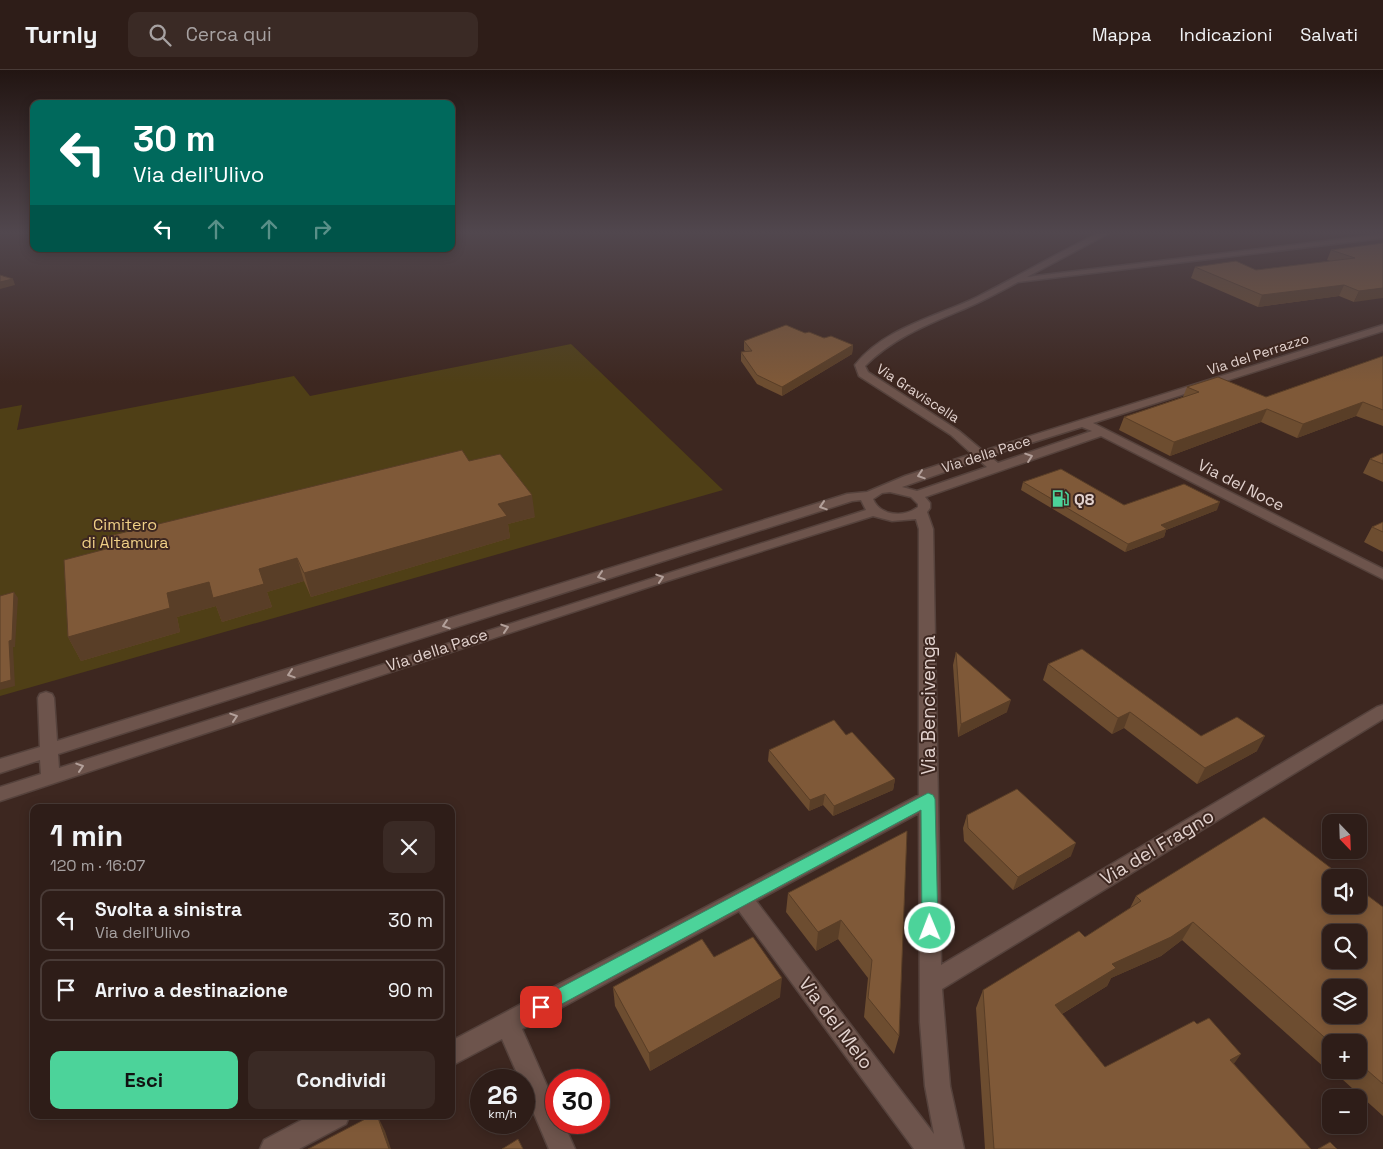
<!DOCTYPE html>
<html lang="it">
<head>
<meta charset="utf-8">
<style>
	body { margin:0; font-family:"Space Grotesk",sans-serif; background:#3a2a25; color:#f1f3f6; height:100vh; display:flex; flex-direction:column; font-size:19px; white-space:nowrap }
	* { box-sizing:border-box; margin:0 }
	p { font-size:16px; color:#a7a2a2 }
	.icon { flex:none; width:28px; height:28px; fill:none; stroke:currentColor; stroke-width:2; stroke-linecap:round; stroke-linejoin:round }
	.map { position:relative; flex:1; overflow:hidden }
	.drawer { position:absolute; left:30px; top:734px; width:425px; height:315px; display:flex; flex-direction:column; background:#2e1d18; border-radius:10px; box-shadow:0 2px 12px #0003,0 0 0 1px #493b37 }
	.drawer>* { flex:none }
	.hud { position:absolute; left:30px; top:30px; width:425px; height:152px; border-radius:10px; box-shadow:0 2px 12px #0003,0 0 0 1px #493b37; background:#00695c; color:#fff; overflow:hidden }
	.needle { width:32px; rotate:157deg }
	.fabs { position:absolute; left:1322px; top:744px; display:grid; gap:10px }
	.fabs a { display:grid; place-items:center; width:45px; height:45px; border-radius:10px; background:#2e1d18; box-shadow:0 2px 12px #0003,0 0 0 1px #493b37; font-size:25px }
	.speed { position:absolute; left:470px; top:999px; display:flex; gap:10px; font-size:25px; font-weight:700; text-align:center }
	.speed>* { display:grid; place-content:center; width:65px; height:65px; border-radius:50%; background:#2e1d18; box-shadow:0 2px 12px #0003,0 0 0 1px #493b37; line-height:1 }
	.speed small { font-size:12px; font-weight:400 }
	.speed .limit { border:8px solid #d22; background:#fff; color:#111 }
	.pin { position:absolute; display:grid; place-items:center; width:42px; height:42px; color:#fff; margin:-21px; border-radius:10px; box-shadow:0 2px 8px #0006 }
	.me { position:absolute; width:55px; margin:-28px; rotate:359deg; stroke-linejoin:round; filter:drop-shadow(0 0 4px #0008) }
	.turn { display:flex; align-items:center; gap:18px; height:105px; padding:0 20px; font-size:22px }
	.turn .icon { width:65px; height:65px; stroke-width:2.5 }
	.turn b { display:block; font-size:35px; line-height:42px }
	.lanes { display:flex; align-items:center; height:48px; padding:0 20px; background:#0003; justify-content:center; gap:25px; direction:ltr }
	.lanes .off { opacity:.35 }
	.round { display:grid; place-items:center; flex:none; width:52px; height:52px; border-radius:10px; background:#3a2a25 }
	.headline { display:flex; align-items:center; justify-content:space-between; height:85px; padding:0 20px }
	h1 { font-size:30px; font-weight:800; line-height:38px }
	.button { display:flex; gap:10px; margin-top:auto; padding:10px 20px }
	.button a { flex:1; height:58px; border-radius:10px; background:#4cd39a; color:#111; font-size:20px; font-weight:800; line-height:58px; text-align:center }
	.button a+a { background:#3a2a25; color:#f1f3f6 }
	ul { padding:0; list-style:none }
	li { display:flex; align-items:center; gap:15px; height:62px; margin:0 10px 8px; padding:0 10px; border:2px solid #493b37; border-radius:10px }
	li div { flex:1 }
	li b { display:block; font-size:19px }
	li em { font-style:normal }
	header { display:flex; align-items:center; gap:30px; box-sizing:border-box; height:70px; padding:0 25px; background:#2e1d18; border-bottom:1px solid #493b37 }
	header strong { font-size:24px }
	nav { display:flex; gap:28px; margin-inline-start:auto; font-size:18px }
	.search { width:350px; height:45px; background:#3a2a25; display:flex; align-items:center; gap:12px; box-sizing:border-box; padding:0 18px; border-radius:10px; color:#a7a2a2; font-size:19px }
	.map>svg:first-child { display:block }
	.green { fill:#4f3f16 }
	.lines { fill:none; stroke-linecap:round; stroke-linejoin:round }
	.street-casing { stroke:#55423c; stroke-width:3 }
	.street { fill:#6d544c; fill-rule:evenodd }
	.wall { fill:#6d4d30 }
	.shaded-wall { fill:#593e27 }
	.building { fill:#7f5938; stroke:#593e27; fill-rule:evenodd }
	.oneway { stroke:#b3a09a }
	.route { fill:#4cd39a; stroke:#318964 }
	.labels { text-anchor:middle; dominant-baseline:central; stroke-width:4; stroke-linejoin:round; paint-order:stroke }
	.far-street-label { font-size:14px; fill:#e2d2ce; stroke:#3d2720 }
	.street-label { font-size:16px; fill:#e2d2ce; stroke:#3d2720 }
	.poi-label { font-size:16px; font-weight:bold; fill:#e2d2ce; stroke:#3d2720; text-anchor:start }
	.park-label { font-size:16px; fill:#efcf86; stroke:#3d2720 }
	.near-street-label { font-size:19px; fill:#e2d2ce; stroke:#3d2720 }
</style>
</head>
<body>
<header>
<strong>Turnly</strong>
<div class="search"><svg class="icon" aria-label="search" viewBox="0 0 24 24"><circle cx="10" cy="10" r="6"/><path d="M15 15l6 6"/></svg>Cerca qui</div>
<nav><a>Mappa</a><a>Indicazioni</a><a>Salvati</a></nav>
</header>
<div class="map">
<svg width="1383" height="1079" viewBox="0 0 1383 1079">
	<rect width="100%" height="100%" fill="#3d2720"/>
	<!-- green -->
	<polygon class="green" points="571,274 723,420 0,626 0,339 22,335 17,360 294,306 310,326"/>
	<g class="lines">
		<defs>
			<g id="street">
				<path d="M 1101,162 L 1111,162 L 1027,207 L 1383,164 L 1383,168 L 1018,212 C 1001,221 983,231 966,238 C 929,254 894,267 865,296 L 868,302 L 959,361 L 983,381 L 1383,255 L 1383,261 L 1093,353 L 1383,499 L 1383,509 L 1101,366 L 925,427 L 930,433 L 930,438 L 927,442 L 933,459 L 941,895 L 1377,637 L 1383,635 L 1383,649 L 942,919 L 950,1016 L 964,1079 L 914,1079 L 739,841 L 522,959 L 556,1036 L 556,1052 L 563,1052 L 575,1079 L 549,1079 L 524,1020 L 524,1010 L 520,1010 L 502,969 L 451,996 L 451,971 L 919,725 L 919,459 L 916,449 L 892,451 L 873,446 L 667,511 L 0,731 L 0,717 L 41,704 L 40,690 L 0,703 L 0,689 L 40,677 L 38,628 L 40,624 L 46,622 L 52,624 L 54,628 L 57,671 L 847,424 L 867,422 L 905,406 L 972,384 L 951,365 L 859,306 L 855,295 C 884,258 936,247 977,227 C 1019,206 1059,182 1101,162 ZM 1082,357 L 1092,361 L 998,393 L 989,386 ZM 979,390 L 987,397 L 917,421 L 902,417 ZM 890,422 L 911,427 L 918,434 L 918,437 C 904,448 880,446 873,429 L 882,423 ZM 861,430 L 866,440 L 59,698 L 58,684 L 852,431 ZM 919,743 L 920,952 L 925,1016 L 934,1064 L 756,831 Z"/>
				<polygon points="311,1045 350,1045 346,1054 299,1079 260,1079 264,1070"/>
			</g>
		</defs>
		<!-- street casing -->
		<use href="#street" class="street-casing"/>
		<!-- street -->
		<use href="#street" class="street"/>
	</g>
	<!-- wall -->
	<g class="wall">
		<polygon points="1383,173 1354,232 1339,226 1258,237 1191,208 1195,197 1256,200 1330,191 1327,190 1331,180"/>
		<polygon points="805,263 853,275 852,284 782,326 757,314 741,291 741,282 746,282 744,280 744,271"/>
		<polygon points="1383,286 1383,356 1356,346 1297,368 1261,352 1170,386 1119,360 1124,347 1183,327 1187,317 1266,327"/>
		<polygon points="1383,383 1383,412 1363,403 1370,389"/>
		<polygon points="469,391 535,447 508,454 510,468 311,527 304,511 267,522 272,537 222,552 216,536 177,547 180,562 81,591 68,567"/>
		<polygon points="1023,412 1124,435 1217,440 1166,460 1164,467 1125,482 1021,420"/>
		<polygon points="1383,452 1383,482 1364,472 1372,457"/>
		<polygon points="956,582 1007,642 958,667 953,595"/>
		<polygon points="1048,594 1201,666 1257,681 1197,714 1124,658 1112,664 1043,610"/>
		<polygon points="846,665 895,709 893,720 833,746 823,735 809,741 768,691 769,680"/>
		<polygon points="967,745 1071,786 1013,820 964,771 963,758"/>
		<polygon points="907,761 899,966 894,984 864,947 868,908 838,869 816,881 786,842 788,823"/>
		<polygon points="1136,826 1383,837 1383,1046 1332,1000 1359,1000 1359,972 1331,972 1331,999 1329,997 1326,999 1182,870 1161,886 1111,908 1107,916 1062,944 1105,997 1234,994 1311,1079 985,1079 976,938 983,920 1085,867 1130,838"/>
		<polygon points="714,887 780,927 650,1001 615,936 613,917"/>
	</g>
	<!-- shaded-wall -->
	<g class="shaded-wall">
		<polygon points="13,209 15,215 0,219 0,212"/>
		<polygon points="1344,215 1339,226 1258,237 1262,225"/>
		<polygon points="1383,218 1383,228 1354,232 1359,221"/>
		<polygon points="853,275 852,284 782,326 782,317"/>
		<polygon points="1363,332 1356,346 1297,368 1303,354"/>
		<polygon points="1267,339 1261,352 1170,386 1174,372"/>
		<polygon points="532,425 535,447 508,454 510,468 311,527 304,503 498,434"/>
		<polygon points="1220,432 1217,440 1166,460 1164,467 1125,482 1128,474 1161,455"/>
		<polygon points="297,488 304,511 267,522 272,537 222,552 216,536 177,547 180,562 81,591 68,567 167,523"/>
		<polygon points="14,522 18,528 15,577 13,577 15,616 0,620 0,613 9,571"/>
		<polygon points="1011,630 1007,642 958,667 961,654"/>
		<polygon points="1130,642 1124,658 1112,664 1118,648"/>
		<polygon points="1265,666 1257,681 1197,714 1205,698"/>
		<polygon points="895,709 893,720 833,746 834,736"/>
		<polygon points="825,724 823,735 809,741 810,730"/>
		<polygon points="1076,773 1071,786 1013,820 1018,807"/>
		<polygon points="841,850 838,869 816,881 818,862"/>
		<polygon points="1193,852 1182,870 1161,886 1111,908 1107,916 1047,953 1055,935 1112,894"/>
		<polygon points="782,908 780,927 650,1001 649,983"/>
		<polygon points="1241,984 1228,1002 1230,990"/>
		<polygon points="377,1045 385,1061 391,1079 389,1079"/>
	</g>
	<!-- building -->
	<g class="building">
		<polygon points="1383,173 1383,218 1359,221 1344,215 1262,225 1195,197 1236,191 1256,200 1355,188 1331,180"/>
		<polygon points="0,205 13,209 0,212"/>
		<polygon points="786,255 805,263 809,262 824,268 831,266 853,275 782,317 757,305 741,282 752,281 744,271"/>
		<polygon points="1383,286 1383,340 1363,332 1303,354 1267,339 1174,372 1124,347 1199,322 1187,317 1218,307 1266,327"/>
		<polygon points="462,380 469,391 500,384 532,425 498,434 507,446 304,503 297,488 259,499 264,514 213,528 209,512 167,523 170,538 68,567 64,490 106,479 105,467"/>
		<polygon points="1383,383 1383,394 1370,389"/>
		<polygon points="1061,399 1124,435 1184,414 1220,432 1161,455 1167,459 1128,474 1023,412"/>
		<polygon points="1383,452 1383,462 1372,457"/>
		<polygon points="14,522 12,570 9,571 11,610 0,613 0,526"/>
		<polygon points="1082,579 1201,666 1237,647 1265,666 1205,698 1130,642 1118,648 1048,594"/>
		<polygon points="956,582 1011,630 961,654"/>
		<polygon points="834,650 846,665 852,662 895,709 834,736 825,724 810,730 769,680"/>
		<polygon points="1017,719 1076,773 1018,807 968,758 967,745"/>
		<path d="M 1264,747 L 1344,808 L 1331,808 L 1331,835 L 1359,835 L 1359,819 L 1383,837 L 1383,1014 L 1359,993 L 1359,972 L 1331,973 L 1193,852 L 1171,867 L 1112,894 L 1116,898 L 1055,935 L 1105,997 L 1194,951 L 1197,954 L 1209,948 L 1241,984 L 1230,990 L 1311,1079 L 994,1079 L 983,920 L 1079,861 L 1085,867 L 1141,831 L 1136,826 ZM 1331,862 L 1359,862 L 1359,890 L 1331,890 ZM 1331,918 L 1359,918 L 1359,945 L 1331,945 Z"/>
		<polygon points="907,761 899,966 868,928 872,890 841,850 818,862 788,823"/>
		<polygon points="753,867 782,908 649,983 613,917 702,869 714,887"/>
		<polygon points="373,1045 377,1045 389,1079 308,1079"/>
		<polygon points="518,1069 523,1079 502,1079"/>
		<polygon points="1330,1072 1337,1079 1318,1079"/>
	</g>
	<!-- one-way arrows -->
	<defs><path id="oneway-chevron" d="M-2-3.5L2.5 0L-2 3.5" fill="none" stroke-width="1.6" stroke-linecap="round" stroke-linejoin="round" transform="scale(1.25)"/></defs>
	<g class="oneway">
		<use href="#oneway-chevron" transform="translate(1029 387) rotate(-19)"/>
		<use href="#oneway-chevron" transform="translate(921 405) rotate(162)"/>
		<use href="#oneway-chevron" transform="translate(823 436) rotate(162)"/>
		<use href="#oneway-chevron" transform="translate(601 506) rotate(162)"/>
		<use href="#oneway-chevron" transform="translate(660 508) rotate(-18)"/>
		<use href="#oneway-chevron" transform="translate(446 555) rotate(162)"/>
		<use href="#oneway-chevron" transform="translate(505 558) rotate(-18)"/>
		<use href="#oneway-chevron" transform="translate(291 604) rotate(162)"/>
		<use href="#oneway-chevron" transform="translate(234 647) rotate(-18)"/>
		<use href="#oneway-chevron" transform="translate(80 697) rotate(-18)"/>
	</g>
	<!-- sky -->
	<linearGradient id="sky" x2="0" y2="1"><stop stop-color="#221512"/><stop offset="0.52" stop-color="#51474e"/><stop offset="1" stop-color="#51474e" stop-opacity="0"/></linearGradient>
	<rect width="1383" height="313" fill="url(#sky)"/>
	<!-- route -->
	<polygon class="route" points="928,723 933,725 935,729 938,858 936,863 930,865 924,863 922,858 921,740 547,942 541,945 535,942 532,937 535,931"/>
	<!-- icons -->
	<defs>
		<symbol id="fuel-bare" viewBox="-9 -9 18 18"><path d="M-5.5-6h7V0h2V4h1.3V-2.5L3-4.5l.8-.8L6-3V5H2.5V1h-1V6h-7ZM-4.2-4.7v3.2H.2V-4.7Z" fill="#4cd39a" stroke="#3d2720" stroke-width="2.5" paint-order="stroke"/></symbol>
	</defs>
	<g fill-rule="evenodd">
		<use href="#fuel-bare" x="1048" y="416" width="25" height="25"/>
	</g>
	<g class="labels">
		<!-- far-street labels -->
		<g class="far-street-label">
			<text transform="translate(1258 284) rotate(-18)">Via del Perrazzo</text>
			<text transform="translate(918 323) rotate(33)">Via Graviscella</text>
			<text transform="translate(986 384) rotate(-18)">Via della Pace</text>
		</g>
		<!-- street labels -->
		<g class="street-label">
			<text transform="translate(1241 415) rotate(27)">Via del Noce</text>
			<text transform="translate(437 580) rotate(-18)">Via della Pace</text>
		</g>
		<!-- poi labels -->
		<g class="poi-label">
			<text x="1074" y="429">Q8</text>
		</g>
		<!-- park labels -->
		<g class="park-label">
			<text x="125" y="454">Cimitero<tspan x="125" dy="18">di Altamura</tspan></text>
		</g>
		<!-- near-street labels -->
		<g class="near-street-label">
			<text transform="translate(928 635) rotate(-90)">Via Bencivenga</text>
			<text transform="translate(1157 777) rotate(-31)">Via del Fragno</text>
			<text transform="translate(836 953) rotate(53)">Via del Melo</text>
		</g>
	</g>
</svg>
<div class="fabs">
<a><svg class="needle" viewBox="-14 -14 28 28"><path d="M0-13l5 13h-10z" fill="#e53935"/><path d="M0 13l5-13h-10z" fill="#a7a2a2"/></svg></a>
<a><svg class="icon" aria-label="sound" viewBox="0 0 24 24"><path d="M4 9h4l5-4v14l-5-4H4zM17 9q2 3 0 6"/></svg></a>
<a><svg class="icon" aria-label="search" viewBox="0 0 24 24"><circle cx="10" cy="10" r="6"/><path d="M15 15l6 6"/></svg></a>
<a><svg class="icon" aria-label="layers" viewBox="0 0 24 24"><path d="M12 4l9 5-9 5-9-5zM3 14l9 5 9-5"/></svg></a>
<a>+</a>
<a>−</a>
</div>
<div class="speed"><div>26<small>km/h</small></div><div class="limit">30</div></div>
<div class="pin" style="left:541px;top:937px;background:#d93025"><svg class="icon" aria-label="arrive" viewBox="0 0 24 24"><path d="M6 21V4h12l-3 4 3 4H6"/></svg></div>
<svg class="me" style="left:930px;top:858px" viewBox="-20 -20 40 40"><circle r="17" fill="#4cd39a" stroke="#fff" stroke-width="3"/><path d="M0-11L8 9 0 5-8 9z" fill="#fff"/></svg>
<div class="hud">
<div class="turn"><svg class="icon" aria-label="left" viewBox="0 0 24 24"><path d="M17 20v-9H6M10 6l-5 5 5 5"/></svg><div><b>30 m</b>Via dell'Ulivo</div></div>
<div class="lanes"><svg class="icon" aria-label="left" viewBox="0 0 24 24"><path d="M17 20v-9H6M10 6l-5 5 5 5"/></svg><svg class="icon off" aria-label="ahead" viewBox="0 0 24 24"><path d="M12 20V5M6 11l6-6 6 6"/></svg><svg class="icon off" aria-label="ahead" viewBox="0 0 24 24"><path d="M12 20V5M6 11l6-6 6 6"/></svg><svg class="icon off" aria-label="right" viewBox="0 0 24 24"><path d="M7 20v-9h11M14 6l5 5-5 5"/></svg></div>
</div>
<section class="drawer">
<div class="headline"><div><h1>1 min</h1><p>120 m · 16:07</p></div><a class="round"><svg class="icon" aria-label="close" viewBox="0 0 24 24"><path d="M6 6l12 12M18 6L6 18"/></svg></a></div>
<ul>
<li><svg class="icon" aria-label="left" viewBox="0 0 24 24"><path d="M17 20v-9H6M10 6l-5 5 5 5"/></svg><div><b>Svolta a sinistra</b><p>Via dell'Ulivo</p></div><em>30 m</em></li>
<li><svg class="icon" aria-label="arrive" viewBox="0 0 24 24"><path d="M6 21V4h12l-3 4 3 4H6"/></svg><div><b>Arrivo a destinazione</b></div><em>90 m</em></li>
</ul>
<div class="button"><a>Esci</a><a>Condividi</a></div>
</section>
</div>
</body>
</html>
